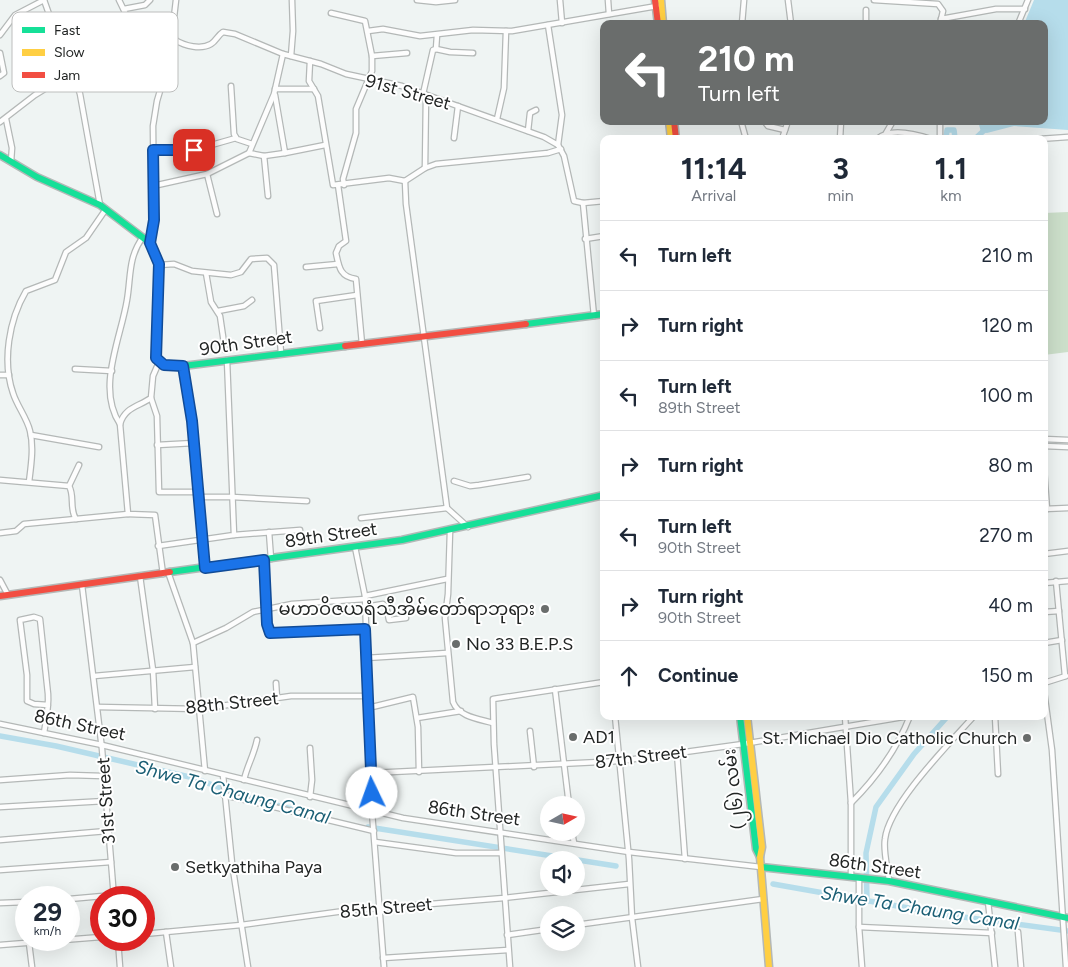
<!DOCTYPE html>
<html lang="en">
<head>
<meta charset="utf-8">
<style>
	body { margin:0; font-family:Figtree,"Noto Sans Myanmar",sans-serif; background:#f6f6f7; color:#1f2937; height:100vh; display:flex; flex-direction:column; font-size:19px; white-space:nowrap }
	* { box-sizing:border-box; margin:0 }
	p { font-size:16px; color:#747a83 }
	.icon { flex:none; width:28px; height:28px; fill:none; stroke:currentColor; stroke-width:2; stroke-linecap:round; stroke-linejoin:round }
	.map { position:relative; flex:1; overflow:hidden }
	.panel { position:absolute; left:600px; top:135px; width:448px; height:585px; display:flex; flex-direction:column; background:#fff; border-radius:10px; box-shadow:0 5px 20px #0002 }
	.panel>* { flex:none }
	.top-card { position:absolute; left:600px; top:20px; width:448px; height:105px; border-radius:10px; box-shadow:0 5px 20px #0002; background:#6a6d6c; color:#fff; overflow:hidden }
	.needle { width:32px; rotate:81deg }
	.controls { position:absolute; left:540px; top:796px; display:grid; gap:10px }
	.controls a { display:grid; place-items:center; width:45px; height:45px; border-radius:50%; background:#fff; box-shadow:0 5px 20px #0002; font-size:25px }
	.speed { position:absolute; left:15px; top:886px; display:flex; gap:10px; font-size:25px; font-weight:700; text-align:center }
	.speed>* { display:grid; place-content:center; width:65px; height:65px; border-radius:50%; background:#fff; box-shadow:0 5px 20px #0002; line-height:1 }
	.speed small { font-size:12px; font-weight:400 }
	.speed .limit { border:8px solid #d22; background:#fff; color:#111 }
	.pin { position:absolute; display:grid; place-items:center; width:42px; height:42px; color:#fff; margin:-21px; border-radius:10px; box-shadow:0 2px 8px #0006 }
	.me { position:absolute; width:55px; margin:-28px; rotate:357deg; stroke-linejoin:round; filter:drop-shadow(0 0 4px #0008) }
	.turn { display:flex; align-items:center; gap:18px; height:105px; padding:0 15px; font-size:22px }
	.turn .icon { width:65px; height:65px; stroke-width:2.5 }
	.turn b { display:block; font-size:35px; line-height:42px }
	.eta { display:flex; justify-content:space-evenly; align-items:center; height:85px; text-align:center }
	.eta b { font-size:30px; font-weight:700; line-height:35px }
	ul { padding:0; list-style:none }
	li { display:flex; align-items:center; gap:15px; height:70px; padding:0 15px; border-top:1px solid #e0e1e3 }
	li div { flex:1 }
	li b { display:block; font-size:19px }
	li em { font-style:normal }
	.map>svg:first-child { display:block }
	.green { fill:#ccdfca }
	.water { fill:#b6ddeb }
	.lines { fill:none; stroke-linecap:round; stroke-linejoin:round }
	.canal { stroke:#b6ddeb; stroke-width:5.5 }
	.street-casing { stroke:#b4b8b7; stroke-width:7 }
	.fast-casing { stroke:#b4b8b7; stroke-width:9 }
	.slow-casing { stroke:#b4b8b7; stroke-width:9 }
	.jam-casing { stroke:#b4b8b7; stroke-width:9 }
	.street { stroke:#fdfdfd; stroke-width:4.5 }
	.fast { stroke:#16e098; stroke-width:6 }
	.slow { stroke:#ffcf43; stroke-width:6 }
	.jam { stroke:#f24e42; stroke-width:6 }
	.route-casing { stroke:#114b97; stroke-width:12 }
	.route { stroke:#1a73e8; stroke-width:9 }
	.poi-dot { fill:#6a6d6c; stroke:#fff; stroke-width:2 }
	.labels { text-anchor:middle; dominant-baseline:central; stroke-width:4; stroke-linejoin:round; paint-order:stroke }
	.street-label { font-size:18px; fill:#222524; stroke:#fff }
	.poi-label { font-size:18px; fill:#222524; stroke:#fff; text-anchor:start }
	.water-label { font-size:19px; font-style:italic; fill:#1b5f75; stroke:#fff }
	.key { fill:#fff; stroke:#bdbebd; stroke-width:1 }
	.key-label { font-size:14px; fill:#222524 }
</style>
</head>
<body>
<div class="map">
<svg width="1068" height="967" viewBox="0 0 1068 967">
	<rect width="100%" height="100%" fill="#eff4f3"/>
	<!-- green -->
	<polygon class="green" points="1068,212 1068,352 1044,355 1044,213"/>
	<!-- water -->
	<polygon class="water" points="1034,0 1068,0 1068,130 1014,126 987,133 981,132 978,121 1044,121 1044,24 1024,24"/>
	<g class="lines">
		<!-- canal -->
		<g class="canal">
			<polyline points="946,139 947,130 954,130 955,138 960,139"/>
			<polyline points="971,139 977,137 994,121"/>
			<polyline points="0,736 56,746 194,778 245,797 303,812"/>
			<polyline points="368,827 616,866"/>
			<polyline points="773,884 948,915 1068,931"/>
			<polyline points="867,901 866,853 876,807 914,754 948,716"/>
		</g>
		<defs>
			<g id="street">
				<polyline points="44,0 70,73"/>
				<polyline points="119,0 135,33"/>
				<polyline points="417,0 436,2 455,0"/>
				<polyline points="560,0 562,23"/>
				<polyline points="608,0 609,14"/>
				<polyline points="788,0 791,24"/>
				<polyline points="874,0 938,4 943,11 940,24"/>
				<polyline points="124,9 145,5 150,0"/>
				<polyline points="331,13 365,21 372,56 372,71 356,109 356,133 343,179 344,185"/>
				<polyline points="941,19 996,9 1025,9"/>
				<polyline points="742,24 744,0"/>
				<polyline points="866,24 866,10"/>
				<polyline points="1018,24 1028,0"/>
				<polyline points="548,25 562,115 558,145"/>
				<polyline points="368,31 383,29 420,36 473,30 512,31 657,6"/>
				<polyline points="0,35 15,15 44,0"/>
				<path d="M 175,40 C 185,46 201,50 211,44 C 216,41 218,35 223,32 L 235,34 L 283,54 L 321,64 L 346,74 L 402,86 L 544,137 L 558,145 L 564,156 L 574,201 L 583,203 L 604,201"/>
				<polyline points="436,49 450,52 473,53"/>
				<polyline points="0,53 4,73 0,76"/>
				<polyline points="291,56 293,31 292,0"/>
				<polyline points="372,56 407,53"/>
				<polyline points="310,61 309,81 318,96 333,185 389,178 405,181 425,168 436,164 548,153 561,149"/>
				<polyline points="73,71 80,94 100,205"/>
				<polyline points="231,86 234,134 237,139 252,144"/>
				<polyline points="275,89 314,89"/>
				<polyline points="423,94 433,50 436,49 437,35"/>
				<polyline points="275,95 285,153 325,145"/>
				<polyline points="6,119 12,148 11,162"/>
				<polyline points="497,119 504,88 506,31"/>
				<polyline points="741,121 746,139"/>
				<polyline points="764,121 768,126 785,130"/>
				<polyline points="940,121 940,139"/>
				<polyline points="0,122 35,95 87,63 123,37 135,33 173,26"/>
				<polyline points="528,131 530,113 536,110"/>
				<polyline points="886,133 893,121"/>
				<polyline points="454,138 458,106"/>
				<polyline points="782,139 788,121"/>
				<polyline points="840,139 841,121"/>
				<path d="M 877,139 C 890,127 916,134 931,139"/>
				<polyline points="1039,139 1068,137"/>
				<polyline points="153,150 194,150 236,138"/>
				<polyline points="249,153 264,156 285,153"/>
				<polyline points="264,156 268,196"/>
				<polyline points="425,168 426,95"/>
				<polyline points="207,174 217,214"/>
				<polyline points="405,181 406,204 447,508 468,527"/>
				<path d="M 338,185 L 346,241 L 339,246 L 336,253 C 339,267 340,277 356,279 L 362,344"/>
				<polyline points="153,186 207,174 249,153 274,94 283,54"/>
				<polyline points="583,203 594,316"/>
				<polyline points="585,239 604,236"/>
				<polyline points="150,243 154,220 153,126 157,101 175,40 173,26 176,0"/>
				<polyline points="159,265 174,264 192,271 231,275 241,272 251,259 267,258 274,265 281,353"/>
				<polyline points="306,267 338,264"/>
				<polyline points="206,273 211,302 220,316 225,350"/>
				<polyline points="218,311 244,306 252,300"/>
				<polyline points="320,328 316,301 357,295"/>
				<path d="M 159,362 L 153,376 L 151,398 C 138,407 125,407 120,424 L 128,514 L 155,515 L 163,574"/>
				<polyline points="183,366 192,421 205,568"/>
				<polyline points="75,369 112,371"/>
				<polyline points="0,375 9,375"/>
				<polyline points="151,398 157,416 159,492 197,492"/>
				<path d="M 120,424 C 96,388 121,338 127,300 C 131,277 128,257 143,237"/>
				<polyline points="31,435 99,447"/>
				<polyline points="1044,439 1068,440"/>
				<polyline points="157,445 194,443"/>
				<polyline points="1044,446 1068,447"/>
				<polyline points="1044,468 1047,509"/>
				<path d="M 0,480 L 69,486 C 75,496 69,509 76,519 L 128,514"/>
				<polyline points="454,481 470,486 479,485 528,477"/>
				<path d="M 29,482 C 31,466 34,447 30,431 C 27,418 17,406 13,393 C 2,361 9,320 26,291 L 55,280 L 66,252 L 86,238 L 106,209"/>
				<polyline points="69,486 79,465"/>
				<polyline points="198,497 232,497 307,501"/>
				<polyline points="1044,509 1068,508"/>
				<polyline points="361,518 447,508"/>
				<path d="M 450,531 L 448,594 L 445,618 L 453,702 C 459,717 479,719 493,723"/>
				<polyline points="269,532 271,559"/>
				<polyline points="0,533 16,531 24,524 76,519"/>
				<polyline points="234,535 300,530"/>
				<polyline points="158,546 234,535 227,360"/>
				<polyline points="355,547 365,596 372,812 384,967"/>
				<polyline points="1044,554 1068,551"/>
				<polyline points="264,560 267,625 270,633 365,629"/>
				<polyline points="168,572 193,643 205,771"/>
				<polyline points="140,576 153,670 155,709"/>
				<polyline points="0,580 8,595"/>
				<polyline points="1056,581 1065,676"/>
				<polyline points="1044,583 1068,581"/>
				<polyline points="82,585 102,749 114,898"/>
				<polyline points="365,596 447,579"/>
				<polyline points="365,607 383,604 386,606 389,620 406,618"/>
				<polyline points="1044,612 1059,611"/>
				<polyline points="193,643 226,628 253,612 292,604 365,599"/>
				<polyline points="1044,643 1062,640"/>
				<polyline points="366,658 447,653"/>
				<polyline points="94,676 195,667"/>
				<polyline points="276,683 277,698"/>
				<polyline points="1044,683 1066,676"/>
				<polyline points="555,689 569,805"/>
				<polyline points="1044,691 1052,750 1066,967"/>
				<polyline points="98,707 199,709 291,696 367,696"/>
				<polyline points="368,708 413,697 418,727 419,772"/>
				<polyline points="615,716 629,859 632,918 638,967"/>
				<polyline points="845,716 851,803 851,877"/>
				<polyline points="995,716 998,774"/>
				<polyline points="417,718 461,711"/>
				<polyline points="0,724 102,745 403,818 629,852 761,867"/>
				<polyline points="530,731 534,767"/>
				<path d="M 44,733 C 46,720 49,707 48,694 L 40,619 L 34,617 L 20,620 L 27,675 L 27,701 L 34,704 L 48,705"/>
				<polyline points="310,748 312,780 310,797"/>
				<polyline points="677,753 685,859"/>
				<polyline points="371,773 620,761 743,744 909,716"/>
				<polyline points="223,775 232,863 248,967"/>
				<polyline points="0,780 70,775 103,776"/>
				<path d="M 244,780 C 247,766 254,755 257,740"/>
				<polyline points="224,795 374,831"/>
				<path d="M 851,803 C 876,778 897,749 910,716"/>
				<polyline points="0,807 105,801"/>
				<polyline points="572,832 574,843"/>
				<polyline points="0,840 107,831"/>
				<polyline points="375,842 456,853 500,853"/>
				<polyline points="0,870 111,862"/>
				<polyline points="859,878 859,927 862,967"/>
				<path d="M 889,881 C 888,868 883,852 885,839 C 889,804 950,743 974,716"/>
				<polyline points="69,899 114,895"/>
				<polyline points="988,901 995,967"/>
				<polyline points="0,903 26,902"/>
				<polyline points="576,925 763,899"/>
				<polyline points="859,927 992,933"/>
				<polyline points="166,932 171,967"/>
				<polyline points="1018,932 1021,967"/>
				<polyline points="144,934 241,925 344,911 504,898 629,884"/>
				<polyline points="507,935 549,929"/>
				<polyline points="118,940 120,967"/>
				<polyline points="29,943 32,967"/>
				<polyline points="0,945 101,937"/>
				<polyline points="383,958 508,950"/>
				<polyline points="510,967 494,744 493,699 604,682"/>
			</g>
			<g id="fast">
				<polyline points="0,155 37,177 100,205 150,243 159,265 156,358 164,365 183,366 345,346"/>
				<polyline points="526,324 604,314"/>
				<polyline points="170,572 402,540 604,495"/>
				<polyline points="740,716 756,849 760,857"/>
				<polyline points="761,867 889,881 1068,918"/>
			</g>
			<g id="slow">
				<polyline points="661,0 663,24"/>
				<polyline points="669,121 671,139"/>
				<polyline points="747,716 762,847 760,857 769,967"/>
			</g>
			<g id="jam">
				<polyline points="655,0 658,24"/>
				<polyline points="674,121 676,139"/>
				<polyline points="345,346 526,324"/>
				<polyline points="0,596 170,572"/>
			</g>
		</defs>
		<!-- street casing -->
		<use href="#street" class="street-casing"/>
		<!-- fast casing -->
		<use href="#fast" class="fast-casing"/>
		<!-- slow casing -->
		<use href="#slow" class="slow-casing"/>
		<!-- jam casing -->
		<use href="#jam" class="jam-casing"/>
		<!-- street -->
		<use href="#street" class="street"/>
		<!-- fast -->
		<use href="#fast" class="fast"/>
		<!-- slow -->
		<use href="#slow" class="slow"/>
		<!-- jam -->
		<use href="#jam" class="jam"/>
	</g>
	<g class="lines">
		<defs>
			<polyline id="route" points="194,150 153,150 154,220 150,243 159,264 156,358 164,365 183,366 192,421 205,568 264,560 267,624 270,633 365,629 372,793"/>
		</defs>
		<!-- route casing -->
		<use href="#route" class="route-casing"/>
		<!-- route -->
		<use href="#route" class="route"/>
	</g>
	<!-- markers -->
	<g class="poi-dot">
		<circle cx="545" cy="609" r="5"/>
		<circle cx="456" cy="644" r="5"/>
		<circle cx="573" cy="737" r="5"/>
		<circle cx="1027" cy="738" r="5"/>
		<circle cx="175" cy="867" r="5"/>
	</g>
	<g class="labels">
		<!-- street labels -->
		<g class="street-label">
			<text transform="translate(408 92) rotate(16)">91st Street</text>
			<text transform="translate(246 343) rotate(-8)">90th Street</text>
			<text transform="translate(331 535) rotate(-8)">89th Street</text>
			<text transform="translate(232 703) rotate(-6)">88th Street</text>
			<text transform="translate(80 725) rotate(12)">86th Street</text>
			<text transform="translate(641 757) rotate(-7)">87th Street</text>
			<text transform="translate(734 789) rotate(-97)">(၂၆) လမ်း</text>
			<text transform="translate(106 801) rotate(-94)">31st Street</text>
			<text transform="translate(474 813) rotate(8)">86th Street</text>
			<text transform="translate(875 866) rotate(8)">86th Street</text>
			<text transform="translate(386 908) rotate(-5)">85th Street</text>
		</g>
		<!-- poi labels -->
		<g class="poi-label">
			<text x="535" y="609" text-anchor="end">မဟာဝိဇယရံသီအိမ်တော်ရာဘုရား</text>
			<text x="466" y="644">No 33 B.E.P.S</text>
			<text x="583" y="737">AD1</text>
			<text x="1017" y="738" text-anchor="end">St. Michael Dio Catholic Church</text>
			<text x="185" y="867">Setkyathiha Paya</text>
		</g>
		<!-- water labels -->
		<g class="water-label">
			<text transform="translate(233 792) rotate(15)">Shwe Ta Chaung Canal</text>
			<text transform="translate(920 908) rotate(9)">Shwe Ta Chaung Canal</text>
		</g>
	</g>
	<!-- legend -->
	<rect x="12" y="12" width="166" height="80" rx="8" class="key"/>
	<rect x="22" y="27" width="23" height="6" fill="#16e098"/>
	<rect x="22" y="49" width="23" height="7" fill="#ffcf43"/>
	<rect x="22" y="72" width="23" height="6" fill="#f24e42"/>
	<g class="key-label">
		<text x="54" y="35">Fast</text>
		<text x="54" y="57">Slow</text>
		<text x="54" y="80">Jam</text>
	</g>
</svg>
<div class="controls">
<a><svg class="needle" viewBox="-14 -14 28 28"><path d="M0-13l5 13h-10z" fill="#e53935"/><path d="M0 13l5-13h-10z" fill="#747a83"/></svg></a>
<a><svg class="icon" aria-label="sound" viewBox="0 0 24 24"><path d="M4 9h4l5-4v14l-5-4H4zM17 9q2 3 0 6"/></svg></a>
<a><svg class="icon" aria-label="layers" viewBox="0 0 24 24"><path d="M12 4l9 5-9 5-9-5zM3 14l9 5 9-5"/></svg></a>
</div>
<div class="speed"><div>29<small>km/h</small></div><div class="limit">30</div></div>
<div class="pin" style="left:194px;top:150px;background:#d93025"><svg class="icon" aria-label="arrive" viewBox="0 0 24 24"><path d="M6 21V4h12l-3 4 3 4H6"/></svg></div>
<svg class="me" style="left:372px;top:793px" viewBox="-20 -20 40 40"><circle r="19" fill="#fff"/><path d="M0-13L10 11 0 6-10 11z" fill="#1a73e8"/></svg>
<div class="top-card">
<div class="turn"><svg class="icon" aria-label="left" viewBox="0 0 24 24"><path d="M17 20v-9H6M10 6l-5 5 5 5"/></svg><div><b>210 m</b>Turn left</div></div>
</div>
<section class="panel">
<div class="eta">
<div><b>11:14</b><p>Arrival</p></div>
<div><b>3</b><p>min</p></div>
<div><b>1.1</b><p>km</p></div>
</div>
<ul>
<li><svg class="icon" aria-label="left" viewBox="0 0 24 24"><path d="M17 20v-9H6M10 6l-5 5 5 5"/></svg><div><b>Turn left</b></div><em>210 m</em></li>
<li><svg class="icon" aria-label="right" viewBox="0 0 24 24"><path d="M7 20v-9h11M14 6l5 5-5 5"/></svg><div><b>Turn right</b></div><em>120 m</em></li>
<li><svg class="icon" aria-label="left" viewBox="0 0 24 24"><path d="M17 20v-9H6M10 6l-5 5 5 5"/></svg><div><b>Turn left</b><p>89th Street</p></div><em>100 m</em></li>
<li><svg class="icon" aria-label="right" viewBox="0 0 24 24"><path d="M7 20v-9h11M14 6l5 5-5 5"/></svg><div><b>Turn right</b></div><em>80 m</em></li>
<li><svg class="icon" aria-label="left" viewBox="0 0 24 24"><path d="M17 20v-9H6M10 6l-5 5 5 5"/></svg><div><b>Turn left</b><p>90th Street</p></div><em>270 m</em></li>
<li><svg class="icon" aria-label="right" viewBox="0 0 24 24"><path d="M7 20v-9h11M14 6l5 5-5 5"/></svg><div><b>Turn right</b><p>90th Street</p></div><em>40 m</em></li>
<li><svg class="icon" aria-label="ahead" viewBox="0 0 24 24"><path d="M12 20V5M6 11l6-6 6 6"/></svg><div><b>Continue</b></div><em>150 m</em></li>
</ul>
</section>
</div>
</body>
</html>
